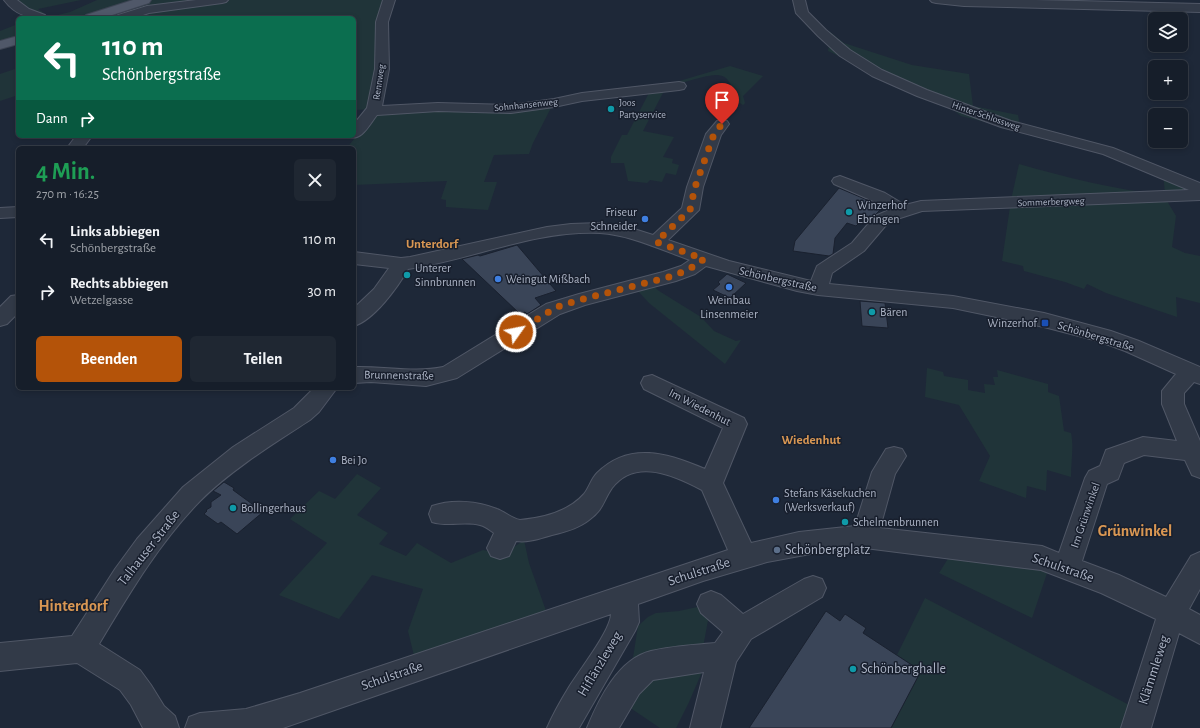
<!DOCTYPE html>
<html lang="de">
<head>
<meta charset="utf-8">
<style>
	body { margin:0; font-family:"Alegreya Sans",sans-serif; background:#1f2732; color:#f1f3f6; height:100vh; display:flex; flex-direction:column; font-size:15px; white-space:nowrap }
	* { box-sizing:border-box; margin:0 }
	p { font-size:13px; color:#9ea2a8 }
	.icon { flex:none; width:22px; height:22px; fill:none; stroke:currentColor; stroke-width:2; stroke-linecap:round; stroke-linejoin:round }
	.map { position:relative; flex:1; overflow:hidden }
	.side { position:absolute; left:16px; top:146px; width:340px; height:244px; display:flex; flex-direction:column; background:#161e2a; border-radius:6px; box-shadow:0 2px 6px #0003,0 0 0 1px #353c47 }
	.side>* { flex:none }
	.hud { position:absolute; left:16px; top:16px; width:340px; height:122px; border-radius:6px; box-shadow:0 2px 6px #0003,0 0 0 1px #353c47; background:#0b6e4f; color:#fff; overflow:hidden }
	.buttons { position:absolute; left:1148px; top:12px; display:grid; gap:8px }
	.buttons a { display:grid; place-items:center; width:40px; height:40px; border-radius:6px; background:#161e2a; box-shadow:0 2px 6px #0003,0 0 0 1px #353c47; font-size:20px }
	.pin { position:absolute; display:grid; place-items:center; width:34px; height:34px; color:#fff; margin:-41px -17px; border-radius:50% 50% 50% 0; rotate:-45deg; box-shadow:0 0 4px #0007 }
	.pin .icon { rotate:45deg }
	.me { position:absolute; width:44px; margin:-22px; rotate:57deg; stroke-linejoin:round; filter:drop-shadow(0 0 3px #0008) }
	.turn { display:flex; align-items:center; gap:14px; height:84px; padding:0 20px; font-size:18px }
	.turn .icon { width:52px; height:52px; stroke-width:2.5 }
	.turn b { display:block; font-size:28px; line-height:34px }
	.then { display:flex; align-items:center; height:38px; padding:0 20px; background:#0003; gap:8px; font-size:15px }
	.round { display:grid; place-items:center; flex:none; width:42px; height:42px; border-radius:6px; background:#1f2732 }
	.head { display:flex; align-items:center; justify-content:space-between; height:68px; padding:0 20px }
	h1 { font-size:24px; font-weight:700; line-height:30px; color:#1e9e55 }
	.button { display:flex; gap:8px; margin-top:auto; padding:8px 20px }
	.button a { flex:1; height:46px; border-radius:6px; background:#b45309; color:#fff; font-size:16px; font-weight:700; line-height:46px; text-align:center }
	.button a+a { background:#1f2732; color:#f1f3f6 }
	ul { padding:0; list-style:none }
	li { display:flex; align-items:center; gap:12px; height:52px; padding:0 20px }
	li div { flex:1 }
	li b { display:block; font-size:15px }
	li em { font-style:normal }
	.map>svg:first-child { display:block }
	.green { fill:#203439 }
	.building { fill:#3a4558; stroke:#1a212f }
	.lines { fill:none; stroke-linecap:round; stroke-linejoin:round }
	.minor-casing { stroke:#505766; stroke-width:2 }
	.major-casing { stroke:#3c4352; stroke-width:2 }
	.minor { fill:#323a48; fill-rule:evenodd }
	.major { fill:#505869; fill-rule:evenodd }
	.route { stroke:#b45309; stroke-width:7; stroke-dasharray:0 12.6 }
	.culture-dot { fill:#0f9aa8; stroke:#181f2d; stroke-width:1.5 }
	.shop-dot { fill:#3f7fe0; stroke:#181f2d; stroke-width:1.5 }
	.transit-dot { fill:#1a4fb4; stroke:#181f2d; stroke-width:1.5 }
	.service-dot { fill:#5c6f8a; stroke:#181f2d; stroke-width:1.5 }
	.labels { text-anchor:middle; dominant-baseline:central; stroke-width:3; stroke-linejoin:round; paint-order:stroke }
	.far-street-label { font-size:10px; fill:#acb4c5; stroke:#181f2d }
	.far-poi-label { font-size:10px; fill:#acb4c5; stroke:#181f2d; text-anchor:start }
	.poi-label { font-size:12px; fill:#acb4c5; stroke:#181f2d; text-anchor:start }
	.street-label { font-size:12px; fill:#acb4c5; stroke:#181f2d }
	.neighbourhood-label { font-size:13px; font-weight:bold; fill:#d99753; stroke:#181f2d }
	.near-street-label { font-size:14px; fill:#acb4c5; stroke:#181f2d }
	.near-poi-label { font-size:14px; fill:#acb4c5; stroke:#181f2d; text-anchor:start }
	.near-neighbourhood-label { font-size:16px; font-weight:bold; fill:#d99753; stroke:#181f2d }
</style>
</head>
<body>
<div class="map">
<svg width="1200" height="728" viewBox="0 0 1200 728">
	<rect width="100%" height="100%" fill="#1e2838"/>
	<!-- green -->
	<g class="green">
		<path d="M 17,0 L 81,0 L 38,9 L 44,13 C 33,16 25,7 17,0 Z"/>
		<polygon points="97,0 139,0 83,18 50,17 70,12"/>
		<polygon points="152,0 391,0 385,22 381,107 479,104 485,106 555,100 533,143 529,154 494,155 484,182 497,182 488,210 446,207 446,200 441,199 447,181 354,185 354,148 347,148 375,112 374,109 354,110 354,18 97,18"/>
		<polygon points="18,24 18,38 0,43 0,31"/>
		<polygon points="816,31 829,31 844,43 912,65 969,74 973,106 1018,115 1021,131 961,116 950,107 828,51 829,45"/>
		<path d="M 730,66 L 763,76 L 743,96 L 745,103 L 743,105 L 734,100 L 736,94 C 733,89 730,82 726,78 C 715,68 684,86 669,84 Z"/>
		<polygon points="18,68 18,95 0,101 0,74"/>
		<polygon points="664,91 643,131 674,137 663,157 673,159 672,163 679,165 676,175 666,173 662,182 650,180 647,183 628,181 624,163 611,163 611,157 622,135 627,135 649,93"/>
		<path d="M 1019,164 C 1066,177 1117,191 1165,194 L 1163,172 L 1197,192 L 1167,201 L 1176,216 L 1172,247 L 1185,253 L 1200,256 L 1200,303 L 1176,297 L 1177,317 L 1106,293 L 1087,284 L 1084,289 L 1065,282 L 1024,271 L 1023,266 L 1002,261 L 1011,200 Z"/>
		<polygon points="651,284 659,291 701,317 714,331 736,341 741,340 725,364 649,303 638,291"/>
		<path d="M 927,368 L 943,372 L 944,376 L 968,380 L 968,390 L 985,393 L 984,384 L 995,385 L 993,377 L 998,377 L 997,370 L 1048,384 L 1048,392 L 1059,396 L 1064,431 L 1071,433 C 1074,447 1071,462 1071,477 L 1047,470 L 1046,491 L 1027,486 L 1026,498 L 979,481 L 990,456 L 959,405 L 925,397 Z"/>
		<polygon points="357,474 381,488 357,515 388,533 379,544 406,556 417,543 451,563 483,550 504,554 524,540 529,563 550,622 417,668 408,631 423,589 372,575 339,619 279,595 327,543 290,519 319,491 335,499"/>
		<polygon points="951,554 1049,567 1032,618 939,573"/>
		<polygon points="925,598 1133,707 1128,728 891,728 921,671 897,655"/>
		<polygon points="711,604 702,653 632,664 638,626 648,617 656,613 679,611"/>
		<polygon points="705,665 689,702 676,728 660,728 623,703 650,672"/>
	</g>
	<!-- building -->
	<g class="building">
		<polygon points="839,188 872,202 875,204 874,206 881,209 867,223 862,220 856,226 847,223 835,238 833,254 829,256 793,251 795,241"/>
		<polygon points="517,245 556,291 535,298 541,305 527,314 525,312 520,314 462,259 478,255 480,256"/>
		<polygon points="727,274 746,283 730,298 713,290 720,284 718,282"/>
		<polygon points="860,301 885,303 888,328 862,326"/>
		<polygon points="224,482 234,488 233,490 263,512 237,534 221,522 218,524 204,514 207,511 206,510 211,507 211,502 221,495 213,491"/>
		<polygon points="826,611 840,621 845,614 866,628 863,633 921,671 891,728 749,728"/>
	</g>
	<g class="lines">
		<defs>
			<g id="minor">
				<path d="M 4,0 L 17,0 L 29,9 L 45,15 L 47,18 C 29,18 16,16 4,0 Z"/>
				<polygon points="196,0 228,0 226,2 222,3 149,13 134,18 116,18 118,15 147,6"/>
				<path d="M 383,0 L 395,0 L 388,22 L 389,69 L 382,106 L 438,103 L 511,105 L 554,99 L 582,93 L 679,82 L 684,83 L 686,86 L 684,89 L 679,90 L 582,101 L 554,107 L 511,113 L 438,111 L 377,115 C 369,125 362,141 349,137 L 348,136 L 354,136 L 354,124 L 367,108 L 375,69 L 376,22 Z"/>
				<path d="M 793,0 L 805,0 L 808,12 L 826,30 L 850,50 L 882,70 L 927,90 L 1011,121 L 1113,148 L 1200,183 L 1200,200 L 922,211 L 894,220 L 887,224 L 864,251 L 832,273 L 829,284 L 953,296 L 1044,313 L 1111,331 L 1139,341 L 1200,367 L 1200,384 L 1194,382 L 1184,393 L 1184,404 L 1200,441 L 1200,478 L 1192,475 L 1185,460 L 1144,455 L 1124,463 L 1118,479 L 1107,484 L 1082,561 L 1119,575 L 1166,597 L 1191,556 L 1200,552 L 1200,589 L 1189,609 L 1200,615 L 1200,644 L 1179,633 L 1151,728 L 1121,728 L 1156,619 L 1101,593 L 1041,570 L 865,548 L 832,550 L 767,562 L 703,581 L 638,604 L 639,622 L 635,631 L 579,728 L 547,728 C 553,714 561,700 569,687 C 579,671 611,630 611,614 L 283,728 L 185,728 L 189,717 L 200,713 L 246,709 L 300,693 L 728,550 L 702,490 C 675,476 636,457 612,488 C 603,501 604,509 589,520 C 579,528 565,532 552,535 C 541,538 528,543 516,541 L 509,556 L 500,559 L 491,556 L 487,548 L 494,533 C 490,530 485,526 480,525 C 464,521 448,527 432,522 L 429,514 L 432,506 C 452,499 478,501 497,509 C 505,512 511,518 520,520 C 543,518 568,512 584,494 C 589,488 591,479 597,473 C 629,441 668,453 705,469 L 723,428 L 644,389 L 641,383 L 644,377 L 652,375 L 744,418 L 747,424 L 723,483 L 751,543 L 799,532 L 855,526 L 872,472 L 886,449 L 894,447 L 902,449 L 906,456 L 895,474 L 880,528 L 1042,546 L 1059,553 L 1085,478 L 1089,471 L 1100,466 L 1106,450 L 1143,437 L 1177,441 L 1162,404 L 1162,391 L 1176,374 L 1125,351 L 1098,341 L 1044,327 L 953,308 L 818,295 L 797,291 L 706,266 L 695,274 L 676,281 L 585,305 L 560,314 L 457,378 L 426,386 L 371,382 L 354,383 L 354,367 C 384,366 414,373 443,367 L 546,304 L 579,294 L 663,272 L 681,266 L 690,260 C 661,250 631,235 600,233 C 534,230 471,260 408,269 C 398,287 374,320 354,326 L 354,308 L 374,289 L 389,268 L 354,264 L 354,252 L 401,258 L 410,257 L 547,227 L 571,224 L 600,223 L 634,229 L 653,235 L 682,208 L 687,187 L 706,134 L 717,121 L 722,120 L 727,121 L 729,124 L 721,135 L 703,187 L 699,210 L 668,240 L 729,261 L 811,281 L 817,266 L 852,243 L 875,216 L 889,210 L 873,201 L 834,184 L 832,181 L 834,178 L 840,176 L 885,193 L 905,205 L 921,201 L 1189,190 L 1103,154 L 1001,127 L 917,96 L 872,76 L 840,56 L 818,36 L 796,13 Z"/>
				<polygon points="930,0 1035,0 1200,4 1200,12 964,6 936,3 932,2"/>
				<polygon points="76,136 92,136 83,148 67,148"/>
				<polygon points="18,207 18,217 0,218 0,208"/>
				<polygon points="18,295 18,313 7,324 0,326 0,307 11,296"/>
				<path d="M 314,388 L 337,388 L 319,412 L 310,420 C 273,444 231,470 200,501 C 159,543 129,594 99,644 L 140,670 L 151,685 L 164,706 L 175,716 L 179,728 L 143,728 L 131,705 L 120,690 L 77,663 L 0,671 L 0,643 L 72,636 L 115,569 L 137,539 L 183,487 L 233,447 L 294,408 Z"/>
				<path d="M 813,576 L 822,579 L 826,588 L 822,597 L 751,639 L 736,662 L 720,728 L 690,728 L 704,672 L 653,680 L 639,694 L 619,728 L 587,728 C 599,699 618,659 651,651 C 672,646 694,645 715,643 L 723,632 L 701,613 L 697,604 L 701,595 L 711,591 L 721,595 L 743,614 L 804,579 Z"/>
			</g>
			<g id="major">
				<polygon points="133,0 151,0 149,3 103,18 84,18 86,15"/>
				<polygon points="18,36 18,44 0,49 0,41"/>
			</g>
		</defs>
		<!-- minor casing -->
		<use href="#minor" class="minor-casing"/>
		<!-- major casing -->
		<use href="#major" class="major-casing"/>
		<!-- minor -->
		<use href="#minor" class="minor"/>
		<!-- major -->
		<use href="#major" class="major"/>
	</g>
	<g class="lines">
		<!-- route -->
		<polyline class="route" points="516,332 557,307 579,300 669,277 688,270 704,259 656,242 690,210 695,187 714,134 722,124"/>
	</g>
	<!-- markers -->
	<g class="culture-dot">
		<circle cx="611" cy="109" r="4"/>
		<circle cx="849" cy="212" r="4"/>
		<circle cx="407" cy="275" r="4"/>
		<circle cx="872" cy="312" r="4"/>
		<circle cx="233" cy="508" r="4"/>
		<circle cx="845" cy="522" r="4"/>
		<circle cx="853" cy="669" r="4"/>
	</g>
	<g class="shop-dot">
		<circle cx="645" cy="219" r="4"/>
		<circle cx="498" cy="279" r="4"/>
		<circle cx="729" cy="287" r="4"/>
		<circle cx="333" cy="460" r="4"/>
		<circle cx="776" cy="500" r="4"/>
	</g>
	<rect class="transit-dot" x="1041" y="319" width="8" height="8" rx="2"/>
	<circle class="service-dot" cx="777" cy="550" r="4"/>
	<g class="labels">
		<!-- far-street labels -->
		<g class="far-street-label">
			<text transform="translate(379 82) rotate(-81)">Rennweg</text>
			<text transform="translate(526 105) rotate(-6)">Sohnhansenweg</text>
			<text transform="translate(986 116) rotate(19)">Hinter Schlossweg</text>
			<text transform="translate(1051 202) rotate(-2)">Sommerbergweg</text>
		</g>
		<!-- far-poi labels -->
		<g class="far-poi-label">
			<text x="619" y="103">Joos<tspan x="619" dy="12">Partyservice</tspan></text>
		</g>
		<!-- poi labels -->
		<g class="poi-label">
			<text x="857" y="205">Winzerhof<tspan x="857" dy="14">Ebringen</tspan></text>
			<text x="637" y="212" text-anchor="end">Friseur<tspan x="637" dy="14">Schneider</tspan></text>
			<text x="415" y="268">Unterer<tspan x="415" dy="14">Sinnbrunnen</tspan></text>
			<text x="506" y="279">Weingut Mißbach</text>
			<text x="729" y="300" text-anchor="middle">Weinbau<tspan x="729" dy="14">Linsenmeier</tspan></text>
			<text x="880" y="312">Bären</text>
			<text x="1037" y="323" text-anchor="end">Winzerhof</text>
			<text x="341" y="460">Bei Jo</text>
			<text x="784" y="493">Stefans Käsekuchen<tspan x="784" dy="14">(Werksverkauf)</tspan></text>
			<text x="241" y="508">Bollingerhaus</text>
			<text x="853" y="522">Schelmenbrunnen</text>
		</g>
		<!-- street labels -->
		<g class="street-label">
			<text transform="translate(778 279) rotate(13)">Schönbergstraße</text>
			<text transform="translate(1096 336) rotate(17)">Schönbergstraße</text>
			<text transform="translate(399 375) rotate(1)">Brunnenstraße</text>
			<text transform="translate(700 407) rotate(27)">Im Wiedenhut</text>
			<text transform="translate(1085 515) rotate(-71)">Im Grünwinkel</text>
		</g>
		<!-- neighbourhood labels -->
		<g class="neighbourhood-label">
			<text x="432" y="244">Unterdorf</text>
			<text x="811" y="440">Wiedenhut</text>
		</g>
		<!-- near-street labels -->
		<g class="near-street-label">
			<text transform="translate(149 548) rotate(-52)">Talhauser Straße</text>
			<text transform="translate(1063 568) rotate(19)">Schulstraße</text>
			<text transform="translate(699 572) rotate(-18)">Schulstraße</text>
			<text transform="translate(600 664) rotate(-59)">Hiflänzleweg</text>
			<text transform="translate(1154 670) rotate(-72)">Klämmleweg</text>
			<text transform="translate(392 676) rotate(-19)">Schulstraße</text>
		</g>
		<!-- near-poi labels -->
		<g class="near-poi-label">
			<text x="785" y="550">Schönbergplatz</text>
			<text x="861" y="669">Schönberghalle</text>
		</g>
		<!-- near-neighbourhood labels -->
		<g class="near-neighbourhood-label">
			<text x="1135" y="531">Grünwinkel</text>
			<text x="73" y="606">Hinterdorf</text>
		</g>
	</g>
</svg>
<div class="buttons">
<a><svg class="icon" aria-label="layers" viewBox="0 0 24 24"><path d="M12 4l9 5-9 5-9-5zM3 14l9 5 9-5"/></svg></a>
<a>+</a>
<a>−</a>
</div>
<div class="pin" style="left:722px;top:124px;background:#d93025"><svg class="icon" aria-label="arrive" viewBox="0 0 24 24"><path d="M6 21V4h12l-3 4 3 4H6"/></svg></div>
<svg class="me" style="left:516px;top:332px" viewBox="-20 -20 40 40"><circle r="17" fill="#b45309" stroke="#fff" stroke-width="3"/><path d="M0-11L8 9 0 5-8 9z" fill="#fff"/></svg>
<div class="hud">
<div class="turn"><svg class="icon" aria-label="left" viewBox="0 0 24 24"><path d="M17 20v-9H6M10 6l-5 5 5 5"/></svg><div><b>110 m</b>Schönbergstraße</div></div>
<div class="then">Dann<svg class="icon" aria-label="right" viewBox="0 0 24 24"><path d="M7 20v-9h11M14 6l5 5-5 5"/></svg></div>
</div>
<section class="side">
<div class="head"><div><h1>4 Min.</h1><p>270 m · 16:25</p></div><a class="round"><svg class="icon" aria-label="close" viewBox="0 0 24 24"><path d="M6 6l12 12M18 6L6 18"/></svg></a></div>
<ul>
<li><svg class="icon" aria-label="left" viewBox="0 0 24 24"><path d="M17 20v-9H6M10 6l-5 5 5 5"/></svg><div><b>Links abbiegen</b><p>Schönbergstraße</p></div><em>110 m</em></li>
<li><svg class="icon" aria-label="right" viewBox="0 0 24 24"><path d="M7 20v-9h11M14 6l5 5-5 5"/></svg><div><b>Rechts abbiegen</b><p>Wetzelgasse</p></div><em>30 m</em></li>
</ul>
<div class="button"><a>Beenden</a><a>Teilen</a></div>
</section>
</div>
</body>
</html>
